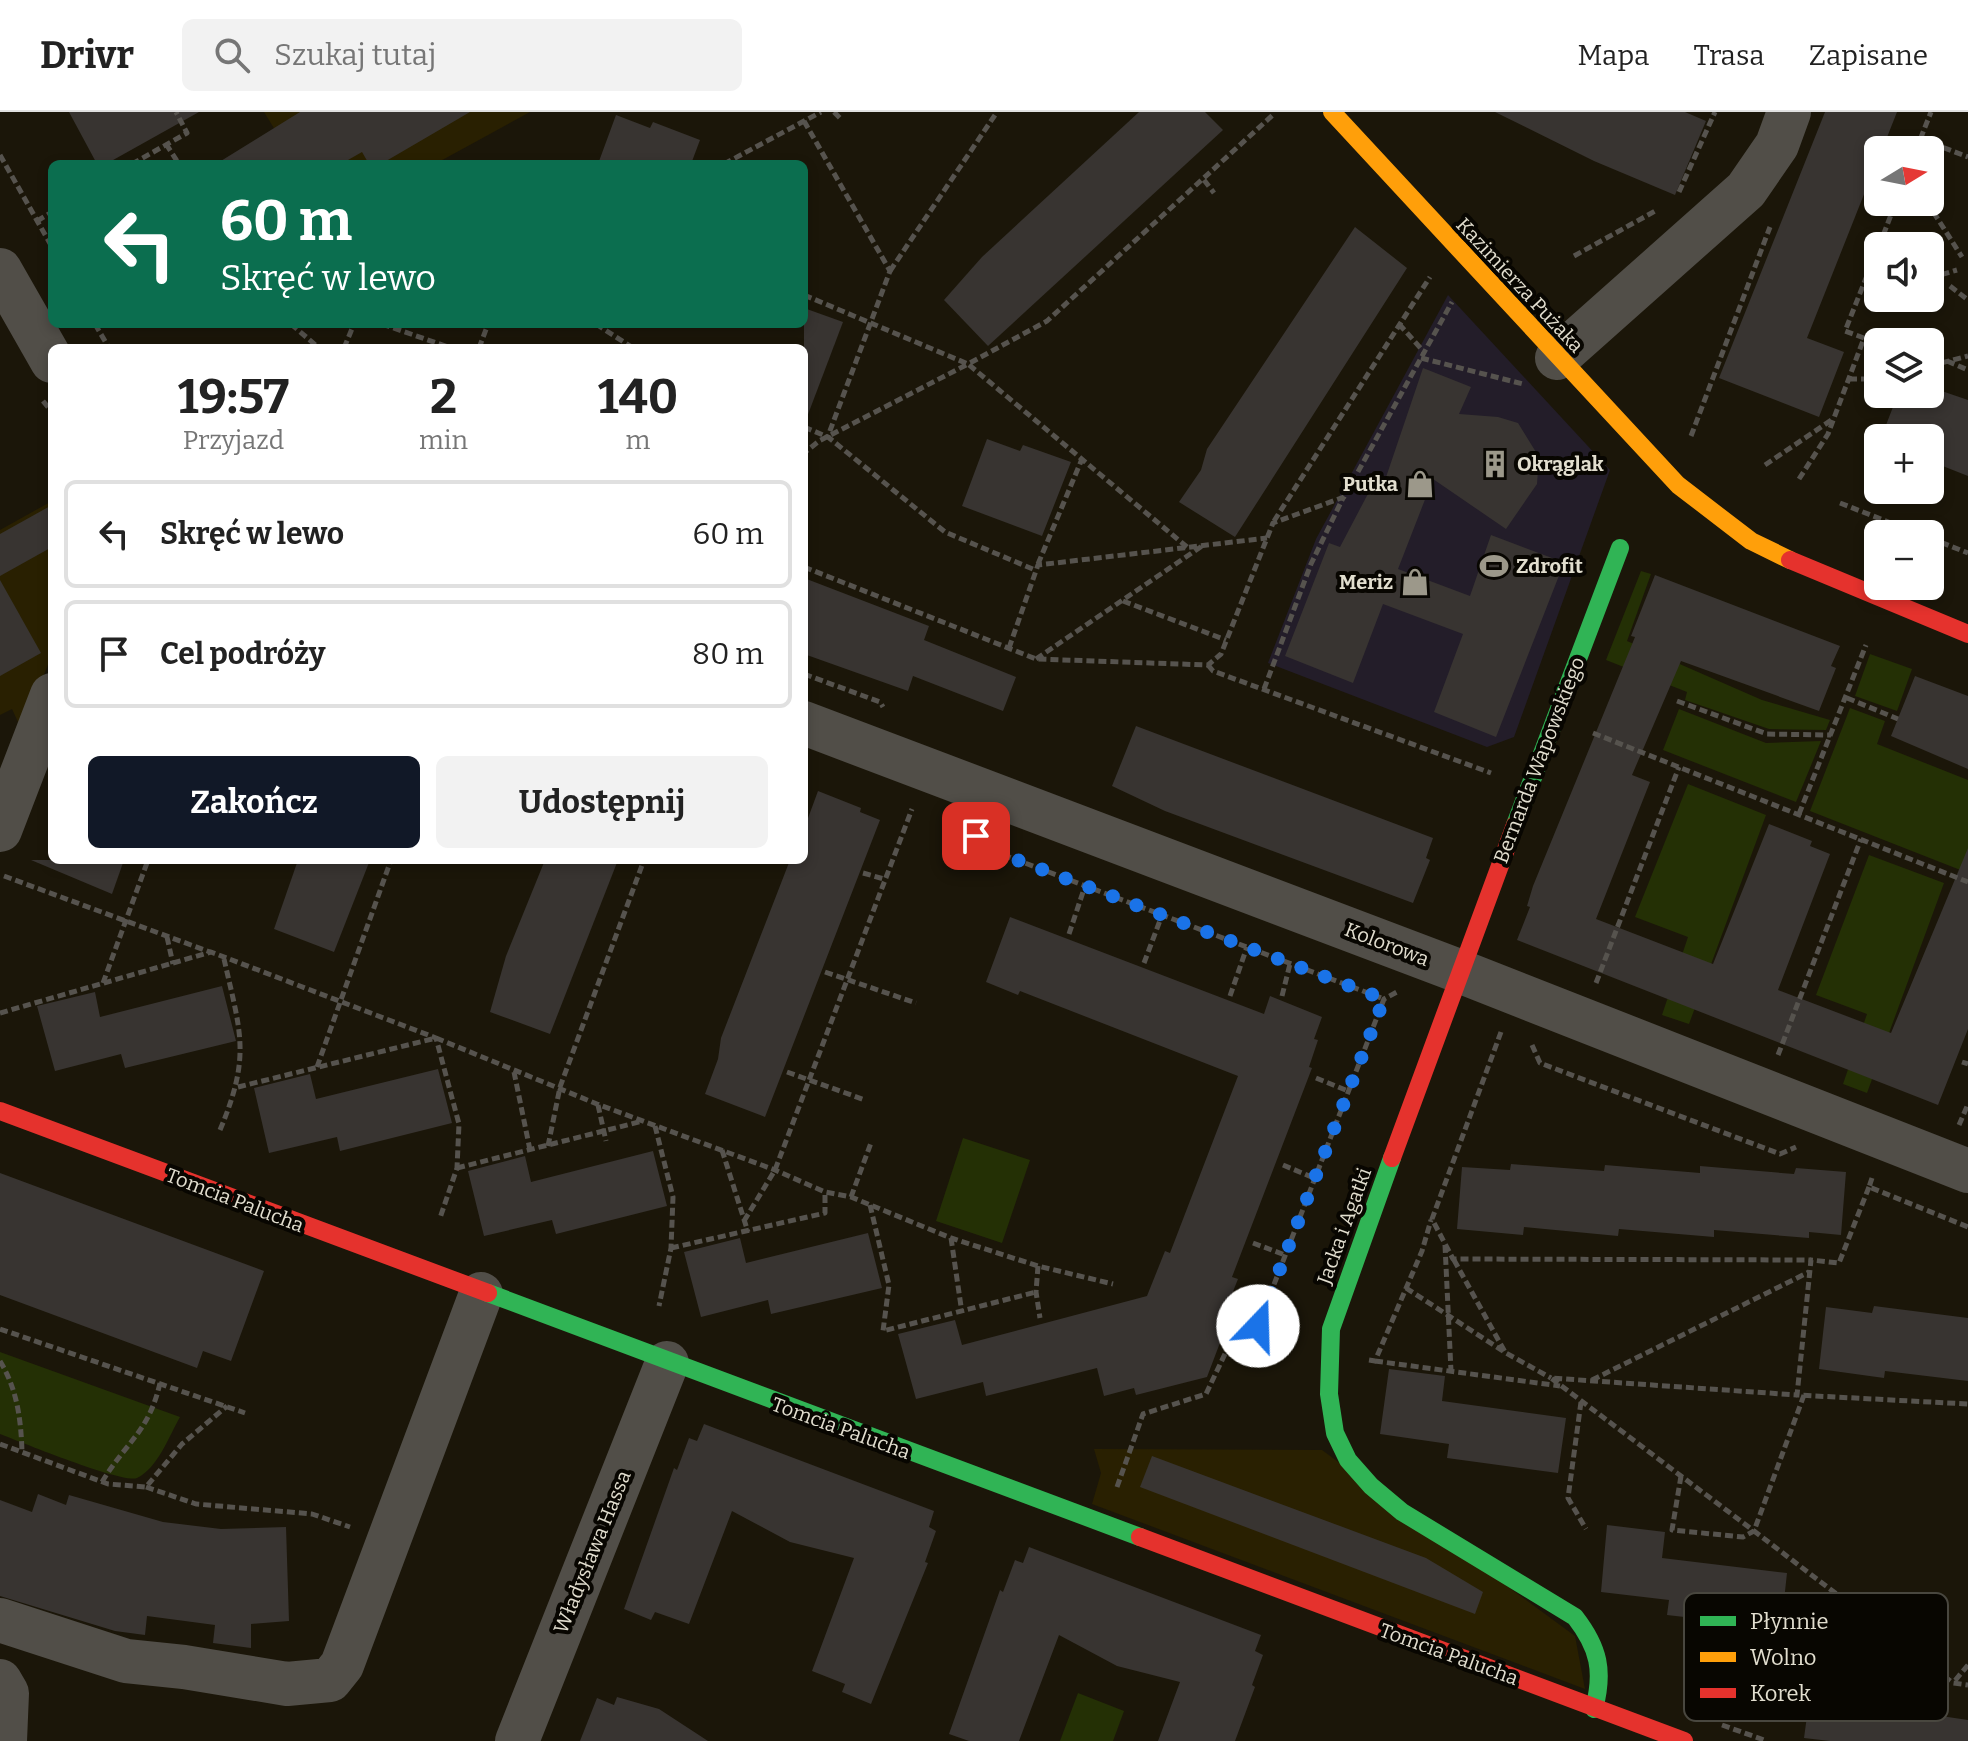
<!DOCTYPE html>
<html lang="pl">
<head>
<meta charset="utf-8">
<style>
	body { margin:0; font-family:Bitter,serif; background:#f2f2f2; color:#222; height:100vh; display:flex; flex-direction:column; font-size:30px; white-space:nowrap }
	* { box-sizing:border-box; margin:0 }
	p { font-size:26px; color:#767676 }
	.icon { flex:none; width:44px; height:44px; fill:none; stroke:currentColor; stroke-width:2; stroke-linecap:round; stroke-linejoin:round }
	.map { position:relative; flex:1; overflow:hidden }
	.drawer { position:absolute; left:48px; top:232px; width:760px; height:520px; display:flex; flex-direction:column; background:#fff; border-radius:12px; box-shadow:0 4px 12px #0003 }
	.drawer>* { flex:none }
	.top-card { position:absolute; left:48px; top:48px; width:760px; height:168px; border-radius:12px; box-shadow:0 4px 12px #0003; background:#0b6e4f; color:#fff; overflow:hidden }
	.needle { width:52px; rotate:80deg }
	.fabs { position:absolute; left:1864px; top:24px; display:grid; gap:16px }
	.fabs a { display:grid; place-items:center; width:80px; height:80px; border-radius:12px; background:#fff; box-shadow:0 4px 12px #0003; font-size:40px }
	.pin { position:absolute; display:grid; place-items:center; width:68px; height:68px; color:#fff; margin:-34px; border-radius:16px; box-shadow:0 4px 12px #0006 }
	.me { position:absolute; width:88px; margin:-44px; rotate:21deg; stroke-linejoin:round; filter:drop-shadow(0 0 6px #0008) }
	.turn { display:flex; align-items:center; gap:28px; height:168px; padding:0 40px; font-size:36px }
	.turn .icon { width:104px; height:104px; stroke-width:2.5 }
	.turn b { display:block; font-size:56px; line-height:68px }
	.eta { display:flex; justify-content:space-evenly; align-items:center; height:136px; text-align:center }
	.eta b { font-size:48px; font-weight:700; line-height:56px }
	.button { display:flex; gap:16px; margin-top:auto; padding:16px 40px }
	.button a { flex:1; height:92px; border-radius:12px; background:#111827; color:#fff; font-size:32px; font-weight:700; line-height:92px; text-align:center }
	.button a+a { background:#f2f2f2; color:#222 }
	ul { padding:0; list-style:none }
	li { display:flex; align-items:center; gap:24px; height:108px; margin:0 16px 12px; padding:0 24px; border:4px solid #e0e0e0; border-radius:12px }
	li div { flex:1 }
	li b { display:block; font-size:30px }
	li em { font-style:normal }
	header { display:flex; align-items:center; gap:48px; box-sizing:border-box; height:112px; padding:0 40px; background:#fff; border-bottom:2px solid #e0e0e0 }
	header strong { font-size:38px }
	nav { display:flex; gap:44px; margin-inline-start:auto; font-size:28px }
	.search { width:560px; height:72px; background:#f2f2f2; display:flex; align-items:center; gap:20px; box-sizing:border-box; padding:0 28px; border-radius:12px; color:#767676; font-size:30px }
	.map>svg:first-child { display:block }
	.commercial { fill:#231d29 }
	.built { fill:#292001 }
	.green { fill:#243005 }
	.building { fill:#383431 }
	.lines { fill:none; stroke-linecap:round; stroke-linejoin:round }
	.path { stroke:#56534e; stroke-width:5; stroke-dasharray:8 4; stroke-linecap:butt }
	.street { stroke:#514e48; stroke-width:44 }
	.fast { stroke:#30b455; stroke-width:18 }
	.slow { stroke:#ff9f0a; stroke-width:18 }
	.jam { stroke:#e5322d; stroke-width:18 }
	.route { stroke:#1a73e8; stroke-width:14; stroke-dasharray:0 25.2 }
	.labels { text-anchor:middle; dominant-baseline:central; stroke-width:8; stroke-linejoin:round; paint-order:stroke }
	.street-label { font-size:20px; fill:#e2decf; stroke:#080601 }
	.poi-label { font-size:20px; font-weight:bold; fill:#e2decf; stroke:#080601; text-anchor:start }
	.key { fill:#080601; stroke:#49473f; stroke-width:2 }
	.key-label { font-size:22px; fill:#e2decf }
</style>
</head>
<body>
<header>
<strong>Drivr</strong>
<div class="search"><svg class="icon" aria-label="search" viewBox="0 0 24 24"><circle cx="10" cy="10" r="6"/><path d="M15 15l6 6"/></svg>Szukaj tutaj</div>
<nav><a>Mapa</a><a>Trasa</a><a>Zapisane</a></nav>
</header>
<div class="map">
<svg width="1968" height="1629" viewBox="0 0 1968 1629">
	<rect width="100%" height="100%" fill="#1b1609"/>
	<!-- commercial -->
	<polygon class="commercial" points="1448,183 1610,358 1514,625 1487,635 1268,551 1316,427"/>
	<!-- built -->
	<g class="built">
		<polygon points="264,0 530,0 435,52 296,52"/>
		<polygon points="52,389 52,543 24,611 18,610 12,597 0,603 0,418"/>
		<polygon points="1094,1337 1322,1338 1575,1524 1585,1577 1092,1392 1101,1361"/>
	</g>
	<!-- green -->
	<g class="green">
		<polygon points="1641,459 1651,462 1627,529 1762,588 1830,608 1826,618 1769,617 1685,588 1687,580 1606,548"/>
		<polygon points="1870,542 1912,557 1897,599 1855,584"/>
		<polygon points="1850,596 1885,609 1877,632 1968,668 1968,761 1810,699"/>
		<polygon points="1679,597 1766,631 1821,629 1796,690 1663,638"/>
		<polygon points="1688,672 1766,703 1689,912 1662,903 1688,825 1635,805"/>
		<polygon points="1869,743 1944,771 1867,981 1843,972 1867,902 1816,883"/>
		<polygon points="963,1026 1030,1048 1002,1131 936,1109"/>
		<path d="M 0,1240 L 155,1296 L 180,1305 C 169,1324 158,1356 137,1366 C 123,1372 21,1330 0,1322 Z"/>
		<polygon points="1078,1581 1124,1599 1113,1629 1060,1629"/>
	</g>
	<!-- building -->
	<g class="building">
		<polygon points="69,0 199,0 106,52 97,52"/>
		<polygon points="300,0 470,0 381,52 369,52 362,40 341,52 216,52"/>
		<polygon points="1139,0 1205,0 1223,18 988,234 944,188 982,145"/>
		<polygon points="1495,0 1685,0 1706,9 1675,83 1594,49"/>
		<polygon points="1825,0 1897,0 1882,38 1878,38 1878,47 1807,226 1844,240 1819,305 1719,266"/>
		<polygon points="616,3 650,16 653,10 700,28 691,52 598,52"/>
		<polygon points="1355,115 1407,156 1235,425 1179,390 1201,358 1207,337"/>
		<polygon points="804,196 843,210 807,305 804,305"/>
		<polygon points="1423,256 1471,275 1459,302 1498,305 1518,311 1539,345 1537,372 1506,417 1433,367 1398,457 1470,484 1491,423 1560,449 1556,459 1560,461 1496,625 1434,600 1463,522 1383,492 1353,571 1285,544 1329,431 1340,435 1371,376 1381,380"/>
		<polygon points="1930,275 1968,288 1968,364 1930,349 1930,326 1881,326 1898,282 1930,282"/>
		<polygon points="987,327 1020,339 1023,333 1071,350 1042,424 962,394"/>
		<polygon points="52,393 52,435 0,464 0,422"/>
		<polygon points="1655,463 1840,534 1831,554 1836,556 1819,599 1681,549 1632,663 1650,670 1596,807 1713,852 1769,712 1812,729 1810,734 1830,742 1778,878 1891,921 1968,736 1968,917 1938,993 1517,828 1530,795 1527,794 1533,774 1635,525 1631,524"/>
		<polygon points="804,466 929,514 924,528 1016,565 1003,599 913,564 908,579 804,542"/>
		<polygon points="0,468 41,541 0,564"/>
		<polygon points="1915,564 1968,584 1968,657 1891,624"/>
		<polygon points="1136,614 1433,726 1426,746 1430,748 1413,791 1165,699 1112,674"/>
		<polygon points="818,679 861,696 860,700 880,708 765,1005 705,982 718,947 721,926 790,748 804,748 804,717"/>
		<polygon points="31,748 124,748 112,782"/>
		<polygon points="298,748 370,748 334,840 274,817"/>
		<polygon points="545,748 618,748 550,922 490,900 506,844"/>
		<polygon points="1010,805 1264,902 1270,884 1322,905 1314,927 1318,928 1309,955 1312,956 1232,1165 1238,1167 1220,1212 1226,1215 1207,1265 1136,1283 1134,1276 1104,1284 1097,1256 986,1284 983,1270 916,1287 898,1222 955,1208 962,1233 1147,1184 1165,1139 1170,1141 1238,964 1020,879 1018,883 986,870"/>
		<polygon points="222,874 236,929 125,956 121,942 55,959 37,894 95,880 100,905"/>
		<polygon points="438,957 452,1011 340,1039 337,1025 269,1041 254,976 310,962 316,987"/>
		<polygon points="653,1039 667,1094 556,1122 552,1108 484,1124 468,1059 525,1044 531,1070"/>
		<polygon points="1511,1052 1604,1059 1605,1053 1700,1061 1700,1054 1794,1062 1796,1056 1846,1060 1841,1123 1809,1120 1809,1126 1714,1118 1714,1125 1619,1117 1618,1124 1524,1115 1523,1123 1457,1117 1462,1055 1510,1058"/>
		<polygon points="0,1061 264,1159 231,1249 203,1239 197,1256 0,1183"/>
		<polygon points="868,1121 882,1176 771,1202 768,1188 701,1205 684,1140 740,1126 746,1151"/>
		<polygon points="1874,1194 1968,1206 1968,1269 1885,1259 1884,1266 1819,1257 1826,1195 1872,1201"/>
		<polygon points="1389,1257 1445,1264 1442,1289 1566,1306 1558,1361 1447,1346 1449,1332 1380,1322"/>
		<polygon points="704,1312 934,1399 929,1415 936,1419 925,1450 928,1451 871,1592 842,1580 845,1572 812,1559 854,1446 790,1430 732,1399 689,1512 655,1500 651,1508 624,1497 674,1356 677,1358 689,1326 697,1329"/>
		<polygon points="1152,1344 1426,1446 1483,1480 1475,1502 1140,1375"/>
		<polygon points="38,1382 66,1393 69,1383 163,1410 221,1417 286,1415 289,1509 251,1512 251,1536 213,1531 215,1513 147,1504 145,1523 115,1519 0,1484 0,1388 32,1400"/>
		<polygon points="1607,1413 1665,1420 1662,1446 1787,1461 1781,1516 1667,1503 1669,1488 1601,1480"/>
		<polygon points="1029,1435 1261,1523 1255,1539 1263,1543 1252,1573 1255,1575 1235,1629 1158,1629 1180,1570 1117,1554 1059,1523 1019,1629 969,1629 949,1622 1000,1478 1003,1480 1015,1448 1023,1451"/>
		<polygon points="1813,1560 1870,1568 1867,1593 1968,1608 1968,1629 1830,1629 1804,1626"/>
		<polygon points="617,1585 659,1597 708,1629 580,1629 597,1586 614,1593"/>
	</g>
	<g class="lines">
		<!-- path -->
		<g class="path">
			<polyline points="834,0 842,8"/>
			<polyline points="804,9 890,159 828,324"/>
			<polyline points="1921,27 1968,45"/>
			<polyline points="166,32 179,52"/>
			<polyline points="1916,38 1931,0"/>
			<polyline points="0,43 52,135"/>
			<polyline points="132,52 187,21 176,0"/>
			<polyline points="724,52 821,0"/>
			<polyline points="1204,68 1214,81"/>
			<polyline points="1679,80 1715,0"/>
			<polyline points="1927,90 1962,145"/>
			<polyline points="37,109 52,100"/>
			<polyline points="1879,134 1896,90"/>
			<polyline points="1574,144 1657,98"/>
			<polyline points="890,159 997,0"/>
			<polyline points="1930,166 1957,158"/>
			<polyline points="1950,174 1968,188"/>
			<polyline points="804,183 968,252 819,329 804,341"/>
			<polyline points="95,212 109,236"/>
			<polyline points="291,212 319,236"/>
			<polyline points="382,212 451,236"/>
			<polyline points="596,212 633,236"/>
			<polyline points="1399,212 1424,240"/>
			<polyline points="344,236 354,212"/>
			<polyline points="479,236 488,212"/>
			<polyline points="1421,246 1523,272"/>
			<polyline points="1947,249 1968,258"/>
			<polyline points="1930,254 1968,244"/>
			<polyline points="1849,267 1878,267"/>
			<polyline points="43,289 52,300"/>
			<polyline points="804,315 828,325 945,420 1035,458"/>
			<polyline points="1691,324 1770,115"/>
			<polyline points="1765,353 1833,307"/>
			<polyline points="1799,367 1828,322 1864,226 1845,219 1878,136"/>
			<polyline points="1840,391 1919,422"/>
			<polyline points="1274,409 1430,165"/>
			<polyline points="1930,426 1968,441"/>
			<polyline points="1187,435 968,252 1047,209 1275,1"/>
			<polyline points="1038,452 1082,347"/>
			<polyline points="804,455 1036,547 1208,553 1221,542 1273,411 1344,385 1452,190"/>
			<polyline points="1123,489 1226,528"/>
			<polyline points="1009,536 1038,453 1267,426"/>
			<polyline points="1036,547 1202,434"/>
			<polyline points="1208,553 1213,559 1491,661"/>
			<polyline points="804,562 880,590 883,595"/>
			<polyline points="1264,577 1311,452 1343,386"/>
			<polyline points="1847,586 1898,607"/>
			<polyline points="1677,589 1767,622 1831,623"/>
			<polyline points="1593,621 1968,770"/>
			<polyline points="1799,702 1866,533"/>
			<polyline points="974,723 988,737 1384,887"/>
			<polyline points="863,761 884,767"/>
			<polyline points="4,764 210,840"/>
			<polyline points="1069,822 1085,774"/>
			<polyline points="167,825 173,852"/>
			<polyline points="1144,851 1162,803"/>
			<polyline points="825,860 916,891"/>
			<polyline points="103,871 148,748"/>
			<polyline points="1596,871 1679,655"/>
			<polyline points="1230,884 1247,835"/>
			<polyline points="1282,884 1290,852"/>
			<polyline points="0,901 211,840 436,926 459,1012 457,1056 440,1106"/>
			<polyline points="1501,920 1432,1107 1453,1147 1811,1148"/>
			<polyline points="1532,933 1540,951 1780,1042 1796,1035"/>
			<polyline points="1778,943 1861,727"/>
			<polyline points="1962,950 1968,952"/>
			<polyline points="317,955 391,748"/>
			<polyline points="514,960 530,1038"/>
			<polyline points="787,960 865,988"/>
			<polyline points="1316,966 1348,979"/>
			<polyline points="238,975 436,926 597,992 775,1058 825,1080 851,1085 951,1126 1038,1154 1113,1172"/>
			<polyline points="598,993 606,1029"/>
			<polyline points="1959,1013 1968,992"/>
			<polyline points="655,1014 673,1085 671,1136 659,1194"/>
			<path d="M 220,1018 C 251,944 241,922 224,847"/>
			<polyline points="548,1034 560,975 644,748"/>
			<polyline points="722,1038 748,1120"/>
			<polyline points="1283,1053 1314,1066"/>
			<polyline points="457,1056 643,1009"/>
			<polyline points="1872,1066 1869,1075 1968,1115"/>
			<polyline points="1869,1075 1839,1151 1811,1148 1797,1283 1968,1292"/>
			<polyline points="851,1085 871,1031"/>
			<polyline points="870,1093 889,1173 883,1219 1036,1180"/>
			<polyline points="744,1109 775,1058 912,697"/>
			<polyline points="951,1126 962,1201"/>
			<polyline points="1253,1131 1285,1143"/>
			<polyline points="1445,1133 1451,1259"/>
			<polyline points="671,1136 825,1101 825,1080"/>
			<polyline points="1454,1148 1505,1240"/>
			<polyline points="1038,1154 1036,1180 1040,1206"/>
			<polyline points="1406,1176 1506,1241 1551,1266"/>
			<polyline points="1258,1214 1273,1225 1289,1230"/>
			<polyline points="0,1217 245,1301"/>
			<polyline points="1369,1248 1375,1249 1422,1139 1431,1108"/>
			<path d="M 0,1249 C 17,1277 21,1307 22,1340"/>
			<polyline points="1375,1249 1560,1274"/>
			<polyline points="1592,1268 1809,1160"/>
			<polyline points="1804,1283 1754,1419 1953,1571"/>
			<polyline points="1581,1290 1568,1386 1586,1417"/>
			<polyline points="0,1332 108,1372 146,1375 182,1332 227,1294"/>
			<polyline points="1681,1364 1672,1418 1743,1425 1754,1419 1551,1266 1797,1283"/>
			<path d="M 102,1370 C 126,1330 149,1320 160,1271"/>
			<polyline points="146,1375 196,1392 312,1402 350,1415"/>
			<polyline points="1117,1375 1143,1302 1206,1282 1241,1208 1258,1214 1384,887 1397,880"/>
			<polyline points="1884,1518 1878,1563 1949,1568"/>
			<polyline points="1968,1553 1953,1571 1968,1573"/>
			<polyline points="1722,1613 1767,1629"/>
		</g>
		<!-- street -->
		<g class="street">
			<polyline points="0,158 52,249"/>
			<polyline points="1557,246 1746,78 1777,33 1789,0"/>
			<polyline points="804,611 1459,859 1968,1059"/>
			<polyline points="0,718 52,583"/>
			<polyline points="0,1508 126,1549 184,1555 287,1572 330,1568 342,1553 481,1182"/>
			<polyline points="0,1569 7,1581 5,1629"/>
			<polyline points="517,1629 667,1251"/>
		</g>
		<!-- fast -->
		<g class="fast">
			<polyline points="1515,713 1620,436"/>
			<path d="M 1392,1046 L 1331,1217 L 1329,1282 L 1335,1321 L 1348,1348 L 1371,1374 L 1402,1400 L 1575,1505 C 1599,1536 1604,1559 1594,1597"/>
			<polyline points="488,1181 1140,1425"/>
		</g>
		<!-- slow -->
		<polyline class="slow" points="1332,0 1678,373 1751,429 1790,448"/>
		<!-- jam -->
		<g class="jam">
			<polyline points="1790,448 1968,522"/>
			<polyline points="0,999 488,1181"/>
			<polyline points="1392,1046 1515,713"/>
			<polyline points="1140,1425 1684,1629"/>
		</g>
	</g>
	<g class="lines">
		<!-- route -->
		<polyline class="route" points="976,724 988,737 1384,887 1258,1214"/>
	</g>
	<!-- icons -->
	<defs>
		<symbol id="building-bare" viewBox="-9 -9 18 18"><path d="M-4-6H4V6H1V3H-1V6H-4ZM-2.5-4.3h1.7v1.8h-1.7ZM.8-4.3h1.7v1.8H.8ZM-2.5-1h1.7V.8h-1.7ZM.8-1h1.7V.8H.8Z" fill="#9c988a" stroke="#080601" stroke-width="2.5" paint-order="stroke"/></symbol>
		<symbol id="shop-bare" viewBox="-9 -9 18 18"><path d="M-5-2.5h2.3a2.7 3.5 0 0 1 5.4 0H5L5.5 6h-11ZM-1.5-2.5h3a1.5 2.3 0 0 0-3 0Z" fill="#9c988a" stroke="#080601" stroke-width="2.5" paint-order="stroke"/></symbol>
		<symbol id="stadium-bare" viewBox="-9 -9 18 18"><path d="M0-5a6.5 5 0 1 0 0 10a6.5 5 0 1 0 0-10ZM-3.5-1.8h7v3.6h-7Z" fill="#9c988a" stroke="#080601" stroke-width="2.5" paint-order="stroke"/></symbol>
	</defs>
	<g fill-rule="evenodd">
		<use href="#building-bare" x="1475" y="332" width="40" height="40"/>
		<use href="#shop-bare" x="1400" y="352" width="40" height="40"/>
		<use href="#stadium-bare" x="1474" y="434" width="40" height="40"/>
		<use href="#shop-bare" x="1395" y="450" width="40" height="40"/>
	</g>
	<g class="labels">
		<!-- street labels -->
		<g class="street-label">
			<text transform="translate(1520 173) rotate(47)">Kazimierza Pużaka</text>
			<text transform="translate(1539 648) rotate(-69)">Bernarda Wapowskiego</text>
			<text transform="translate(1387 832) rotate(21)">Kolorowa</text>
			<text transform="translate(235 1088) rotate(21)">Tomcia Palucha</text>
			<text transform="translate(1344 1114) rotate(-70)">Jacka i Agatki</text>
			<text transform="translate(841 1316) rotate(20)">Tomcia Palucha</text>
			<text transform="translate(592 1440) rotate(-68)">Władysława Hassa</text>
			<text transform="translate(1449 1542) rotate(20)">Tomcia Palucha</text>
		</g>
		<!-- poi labels -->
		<g class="poi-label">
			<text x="1517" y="352">Okrąglak</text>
			<text x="1398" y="372" text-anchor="end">Putka</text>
			<text x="1516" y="454">Zdrofit</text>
			<text x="1393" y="470" text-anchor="end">Meriz</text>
		</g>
	</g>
	<!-- legend -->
	<rect x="1684" y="1481" width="264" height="128" rx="12" class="key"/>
	<rect x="1700" y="1504" width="36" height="10" fill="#30b455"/>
	<rect x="1700" y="1540" width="36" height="10" fill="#ff9f0a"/>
	<rect x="1700" y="1576" width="36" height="10" fill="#e5322d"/>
	<g class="key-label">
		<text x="1750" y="1517">Płynnie</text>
		<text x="1750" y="1553">Wolno</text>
		<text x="1750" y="1589">Korek</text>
	</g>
</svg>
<div class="fabs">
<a><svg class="needle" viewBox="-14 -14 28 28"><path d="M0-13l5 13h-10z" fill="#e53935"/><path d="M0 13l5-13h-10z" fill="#767676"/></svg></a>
<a><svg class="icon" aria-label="sound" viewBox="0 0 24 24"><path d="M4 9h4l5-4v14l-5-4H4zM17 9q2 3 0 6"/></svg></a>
<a><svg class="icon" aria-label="layers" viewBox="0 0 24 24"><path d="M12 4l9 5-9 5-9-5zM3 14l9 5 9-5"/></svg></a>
<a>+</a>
<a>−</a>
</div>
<div class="pin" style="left:976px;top:724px;background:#d93025"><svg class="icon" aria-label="arrive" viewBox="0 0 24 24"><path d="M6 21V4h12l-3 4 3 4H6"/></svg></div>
<svg class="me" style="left:1258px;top:1214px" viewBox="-20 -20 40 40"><circle r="19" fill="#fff"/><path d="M0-13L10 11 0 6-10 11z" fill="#1a73e8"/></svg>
<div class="top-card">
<div class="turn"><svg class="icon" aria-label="left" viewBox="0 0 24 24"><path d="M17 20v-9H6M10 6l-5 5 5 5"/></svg><div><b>60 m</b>Skręć w lewo</div></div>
</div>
<section class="drawer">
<div class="eta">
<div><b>19:57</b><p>Przyjazd</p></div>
<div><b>2</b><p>min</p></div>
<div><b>140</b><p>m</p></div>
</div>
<ul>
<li><svg class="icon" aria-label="left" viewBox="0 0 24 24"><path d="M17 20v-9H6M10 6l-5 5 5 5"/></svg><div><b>Skręć w lewo</b></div><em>60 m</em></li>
<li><svg class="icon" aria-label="arrive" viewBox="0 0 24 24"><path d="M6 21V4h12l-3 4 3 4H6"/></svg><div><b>Cel podróży</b></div><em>80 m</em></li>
</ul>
<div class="button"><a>Zakończ</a><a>Udostępnij</a></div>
</section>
</div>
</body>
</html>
